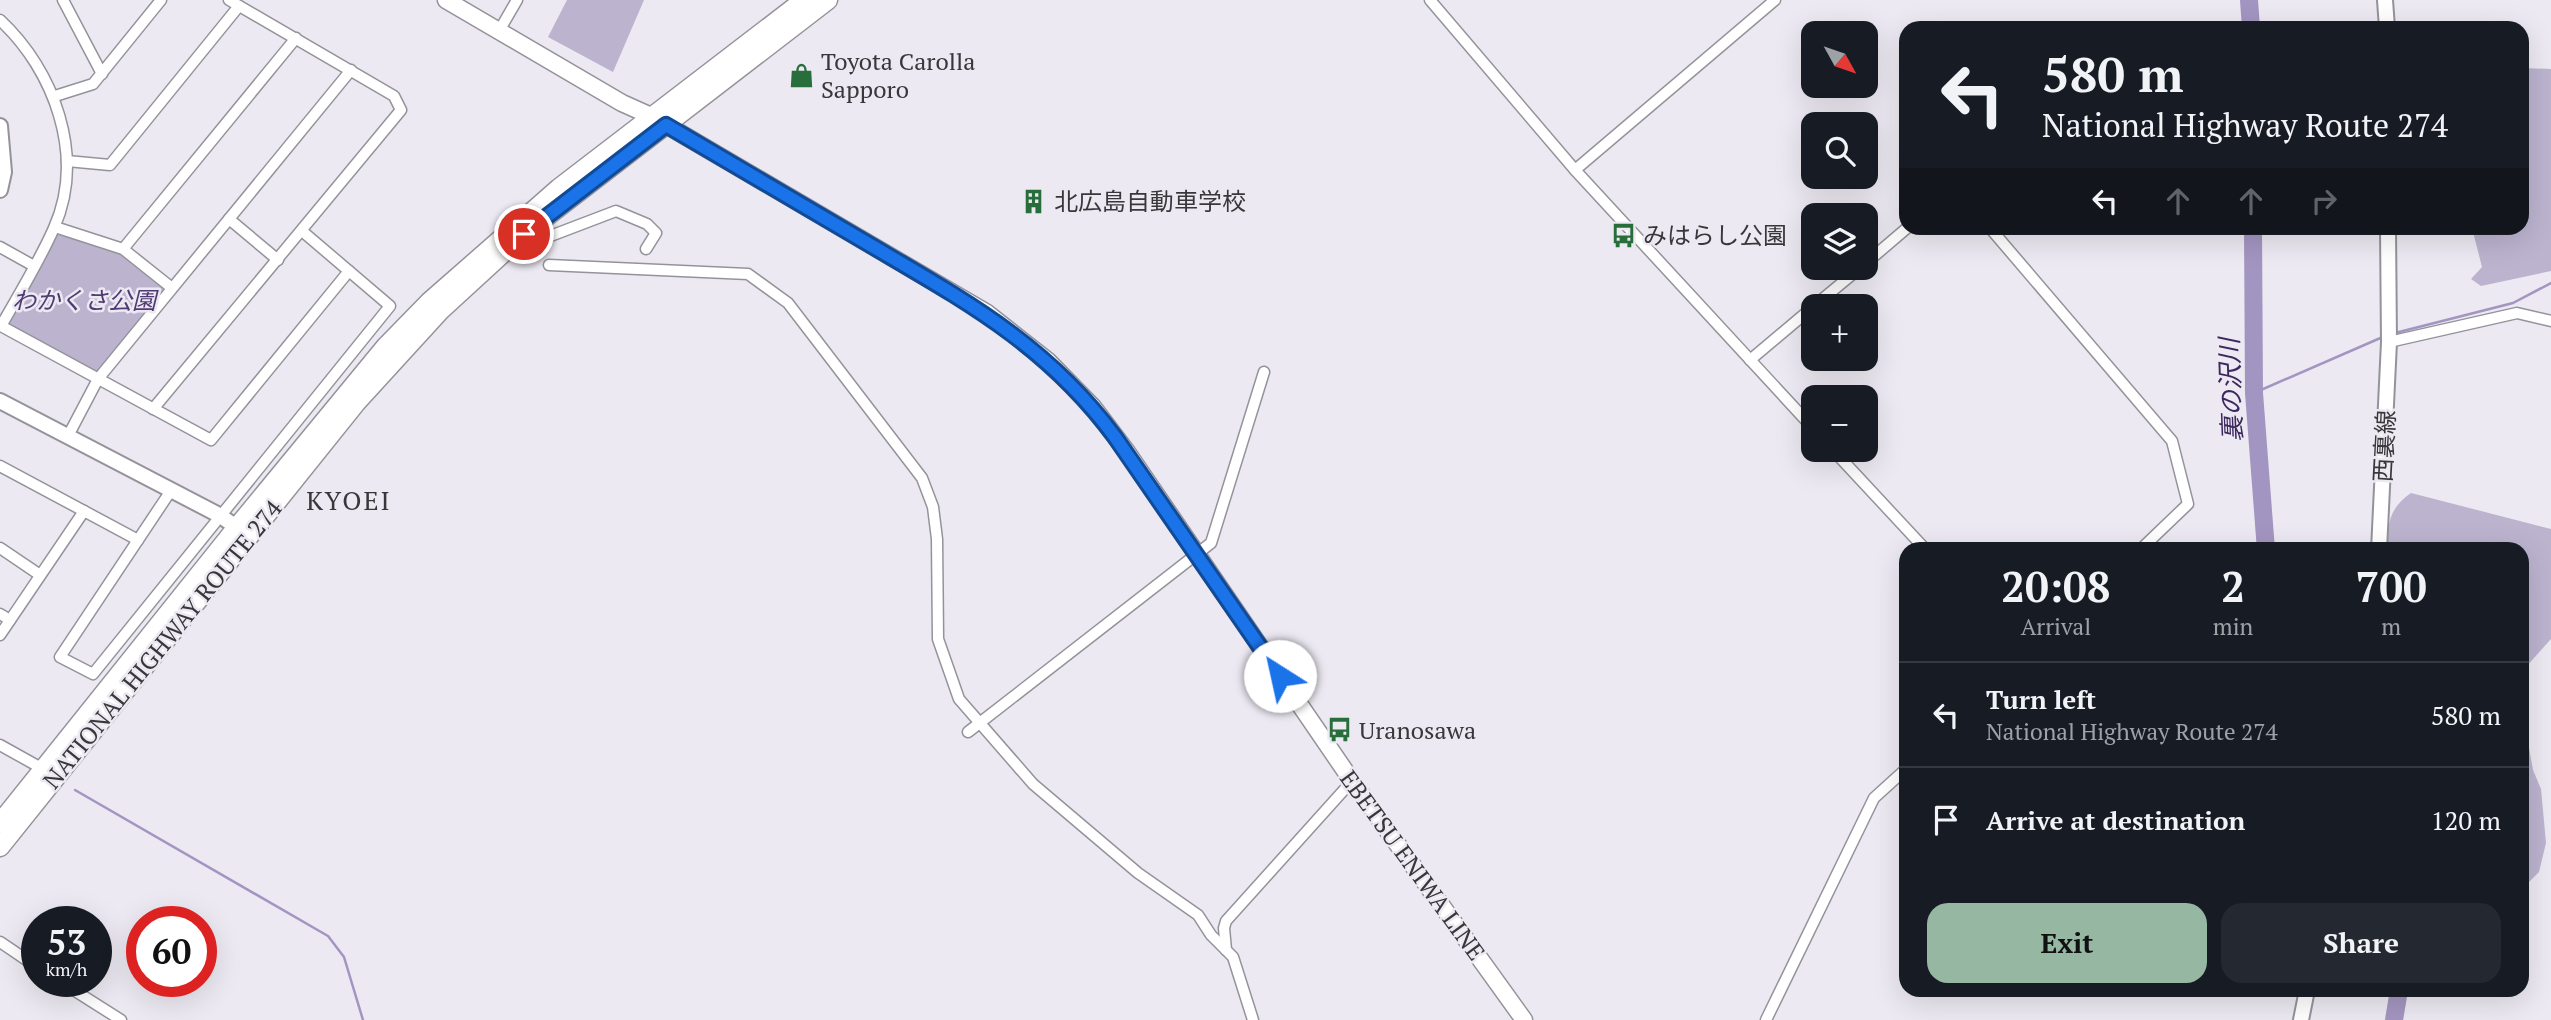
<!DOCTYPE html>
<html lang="en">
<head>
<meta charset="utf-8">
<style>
	body { margin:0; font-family:"PT Serif","Noto Sans JP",serif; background:#242831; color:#f1f3f6; height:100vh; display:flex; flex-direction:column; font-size:26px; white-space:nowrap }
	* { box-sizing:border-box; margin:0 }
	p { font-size:23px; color:#9ea1a6 }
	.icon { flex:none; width:38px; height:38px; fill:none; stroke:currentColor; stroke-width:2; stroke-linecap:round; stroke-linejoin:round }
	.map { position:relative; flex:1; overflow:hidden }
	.panel { position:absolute; left:1899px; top:542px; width:630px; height:455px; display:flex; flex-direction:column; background:#171b24; border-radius:21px; box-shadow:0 7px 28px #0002 }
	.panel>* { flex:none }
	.hud { position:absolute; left:1899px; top:21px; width:630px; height:214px; border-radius:21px; box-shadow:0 7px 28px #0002; background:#171b24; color:#f1f3f6; overflow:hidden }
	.needle { width:46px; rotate:130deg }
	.tools { position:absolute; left:1801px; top:21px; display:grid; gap:14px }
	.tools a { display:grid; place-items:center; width:77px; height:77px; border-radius:14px; background:#171b24; box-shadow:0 7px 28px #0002; font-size:35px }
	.speed { position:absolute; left:21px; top:906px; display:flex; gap:14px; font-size:35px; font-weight:700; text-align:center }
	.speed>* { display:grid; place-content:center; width:91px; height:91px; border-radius:50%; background:#171b24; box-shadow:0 7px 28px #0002; line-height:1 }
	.speed small { font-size:18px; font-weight:400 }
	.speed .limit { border:10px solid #d22; background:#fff; color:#111 }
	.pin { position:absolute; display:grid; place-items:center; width:60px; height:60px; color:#fff; margin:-30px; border:4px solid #fff; border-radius:50%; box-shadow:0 2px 7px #0007 }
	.me { position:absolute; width:77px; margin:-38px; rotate:325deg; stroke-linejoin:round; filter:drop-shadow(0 0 5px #0008) }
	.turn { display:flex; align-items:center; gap:24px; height:147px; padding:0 28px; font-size:32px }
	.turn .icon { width:91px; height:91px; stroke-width:2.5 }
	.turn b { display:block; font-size:49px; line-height:60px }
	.lanes { display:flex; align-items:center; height:66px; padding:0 28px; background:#0003; justify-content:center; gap:35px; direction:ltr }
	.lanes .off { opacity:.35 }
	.eta { display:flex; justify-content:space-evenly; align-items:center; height:119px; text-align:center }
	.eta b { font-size:42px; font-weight:800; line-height:49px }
	.action { display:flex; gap:14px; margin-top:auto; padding:14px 28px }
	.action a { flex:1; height:80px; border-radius:21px; background:#96b7a2; color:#111; font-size:28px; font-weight:800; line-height:80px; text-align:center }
	.action a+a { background:#242831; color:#f1f3f6 }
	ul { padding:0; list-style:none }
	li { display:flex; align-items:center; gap:21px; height:105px; padding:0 28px; border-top:2px solid #363941 }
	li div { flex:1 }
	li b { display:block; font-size:26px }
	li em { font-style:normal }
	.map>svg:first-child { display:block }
	.green { fill:#bcb3cf }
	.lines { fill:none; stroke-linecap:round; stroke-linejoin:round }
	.stream { stroke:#a395c1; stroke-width:2.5 }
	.river { stroke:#a395c1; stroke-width:18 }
	.street-casing { stroke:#95939a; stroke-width:13 }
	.secondary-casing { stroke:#95939a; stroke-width:18 }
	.primary-casing { stroke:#95939a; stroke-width:19 }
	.highway-casing { stroke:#95939a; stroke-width:21 }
	.street { stroke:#fff; stroke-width:10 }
	.secondary { stroke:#fff; stroke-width:14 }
	.primary { stroke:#fff; stroke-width:16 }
	.highway { stroke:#fff; stroke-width:18 }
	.route-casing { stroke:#114b97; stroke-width:18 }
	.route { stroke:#1a73e8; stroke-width:12 }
	.labels { text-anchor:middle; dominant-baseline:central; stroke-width:5; stroke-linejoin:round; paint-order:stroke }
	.poi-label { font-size:24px; fill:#38373a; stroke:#ece9f2; text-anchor:start }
	.park-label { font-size:24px; font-style:italic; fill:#503a73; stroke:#ece9f2 }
	.street-label { font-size:24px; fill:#38373a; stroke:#ece9f2 }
	.water-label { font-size:26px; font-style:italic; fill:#3d275e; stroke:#ece9f2 }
	.neighbourhood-label { font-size:26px; letter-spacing:2px; fill:#38373a; stroke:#ece9f2 }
</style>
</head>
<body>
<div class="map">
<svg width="2551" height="1020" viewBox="0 0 2551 1020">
	<rect width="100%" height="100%" fill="#ece9f2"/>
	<!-- green -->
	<g class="green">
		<polygon points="567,0 644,0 613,72 548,37"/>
		<polygon points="2522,68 2551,69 2551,271 2481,286 2471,279 2482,267 2472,228 2522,228"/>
		<polygon points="55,227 123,249 172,288 98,379 1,326"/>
		<path d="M 2411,493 L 2551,529 L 2551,639 L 2526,667 L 2522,679 L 2522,550 L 2388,549 C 2387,525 2389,508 2411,493 Z"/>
		<polygon points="2522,709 2533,770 2541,789 2546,843 2539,872 2522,889"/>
	</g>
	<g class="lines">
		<!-- stream -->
		<g class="stream">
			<polyline points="2395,333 2513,303 2551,283"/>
			<polyline points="2254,393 2385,336"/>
			<polyline points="75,790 328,936 344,957 363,1020"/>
		</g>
		<!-- river -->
		<g class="river">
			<polyline points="2249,0 2251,28"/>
			<polyline points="2253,228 2254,393 2266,550"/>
			<polyline points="2394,1020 2399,990"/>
		</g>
		<defs>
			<g id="street">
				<polyline points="63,0 102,74"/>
				<polyline points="1430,0 1575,170 1813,428"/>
				<path d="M 0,20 C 54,70 86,156 54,228 C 39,262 19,294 1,326 L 211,440 L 349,271"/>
				<polyline points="499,31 517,0"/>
				<polyline points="55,96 93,84 161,0"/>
				<polyline points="67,161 110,165 239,6"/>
				<polyline points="1575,170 1775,0"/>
				<polyline points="229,219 278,260"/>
				<polyline points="55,227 123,249 172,288"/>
				<polyline points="1990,228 2172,441 2188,504 2140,550"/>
				<polyline points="524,234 532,243 616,211 647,224 656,233 646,249"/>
				<polyline points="0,247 34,266"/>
				<polyline points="123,249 296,38"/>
				<polyline points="1866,263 1907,228"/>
				<polyline points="549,265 748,274 788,303 922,478 933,507 937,539 938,639 959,699 1033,784 1138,873 1198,915 1211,935 1233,957 1253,1020"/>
				<polyline points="1814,306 1860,268"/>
				<polyline points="2389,342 2517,313 2551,321"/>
				<polyline points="1750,360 1813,307"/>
				<polyline points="153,409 401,110 394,96 229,0"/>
				<polyline points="68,436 98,379 351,70"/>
				<polyline points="1833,450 1926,550"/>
				<polyline points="0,466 138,540"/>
				<polyline points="170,492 60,657 93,674 390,306 302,231"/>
				<polyline points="0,548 40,575"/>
				<polyline points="0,614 10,620"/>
				<polyline points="0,635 84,511"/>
				<polyline points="968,732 1211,543 1264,372"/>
				<polyline points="0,745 43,769"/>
				<polyline points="0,942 37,967"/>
				<polyline points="1226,950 1224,928 1226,921 1352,781"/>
				<polyline points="61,982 121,1020"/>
				<polyline points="1766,1020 1874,798 1906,769"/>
			</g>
			<g id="secondary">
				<polyline points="2385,0 2387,28"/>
				<polyline points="0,126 4,172 0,190"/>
				<polyline points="0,401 219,515 245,533"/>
				<polyline points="2379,550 2389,342 2388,228"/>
				<polyline points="2301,1020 2307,990"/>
			</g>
			<polyline id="primary" points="446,0 622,103 651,116 987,313 1048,361 1093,407 1127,452 1352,781 1524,1020"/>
			<g id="highway">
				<polyline points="0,823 237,527 386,346 429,302 559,188 804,0"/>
				<polyline points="0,847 356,403 441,310 524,234 828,0"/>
			</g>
		</defs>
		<!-- street casing -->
		<use href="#street" class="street-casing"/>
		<!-- secondary casing -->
		<use href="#secondary" class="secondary-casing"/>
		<!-- primary casing -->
		<use href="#primary" class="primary-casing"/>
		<!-- highway casing -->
		<use href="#highway" class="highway-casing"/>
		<!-- street -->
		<use href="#street" class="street"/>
		<!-- secondary -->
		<use href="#secondary" class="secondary"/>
		<!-- primary -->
		<use href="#primary" class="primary"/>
		<!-- highway -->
		<use href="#highway" class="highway"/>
	</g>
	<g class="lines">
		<defs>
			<path id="route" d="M 524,234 L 666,125 C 734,165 803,205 872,246 C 967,302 1048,346 1115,437 L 1280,676"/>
		</defs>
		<!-- route casing -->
		<use href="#route" class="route-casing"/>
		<!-- route -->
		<use href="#route" class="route"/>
	</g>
	<!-- icons -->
	<defs>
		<symbol id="shop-bare" viewBox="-9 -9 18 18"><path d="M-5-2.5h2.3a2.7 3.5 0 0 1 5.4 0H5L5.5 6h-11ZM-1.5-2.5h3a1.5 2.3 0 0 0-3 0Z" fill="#276e3b" stroke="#ece9f2" stroke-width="2.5" paint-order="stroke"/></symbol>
		<symbol id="building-bare" viewBox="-9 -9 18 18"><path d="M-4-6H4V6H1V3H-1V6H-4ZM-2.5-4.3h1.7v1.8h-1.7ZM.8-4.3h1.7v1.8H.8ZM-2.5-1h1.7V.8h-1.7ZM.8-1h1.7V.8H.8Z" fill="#276e3b" stroke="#ece9f2" stroke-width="2.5" paint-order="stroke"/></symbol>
		<symbol id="bus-bare" viewBox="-9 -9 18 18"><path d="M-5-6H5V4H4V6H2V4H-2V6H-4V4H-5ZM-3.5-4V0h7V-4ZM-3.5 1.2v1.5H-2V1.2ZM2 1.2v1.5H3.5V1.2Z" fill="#276e3b" stroke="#ece9f2" stroke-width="2.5" paint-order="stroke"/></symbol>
	</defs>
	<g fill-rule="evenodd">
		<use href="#shop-bare" x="784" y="58" width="35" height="35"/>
		<use href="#building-bare" x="1016" y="184" width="35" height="35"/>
		<use href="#bus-bare" x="1606" y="218" width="35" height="35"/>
		<use href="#bus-bare" x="1322" y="712" width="35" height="35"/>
	</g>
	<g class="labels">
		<!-- poi labels -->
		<g class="poi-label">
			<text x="821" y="61">Toyota Carolla<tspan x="821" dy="28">Sapporo</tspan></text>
			<text x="1054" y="201">北広島自動車学校</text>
			<text x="1643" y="235">みはらし公園</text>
			<text x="1359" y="730">Uranosawa</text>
		</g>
		<!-- park labels -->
		<g class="park-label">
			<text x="84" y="300">わかくさ公園</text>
		</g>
		<!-- street labels -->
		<g class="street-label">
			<text transform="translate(2384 446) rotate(-87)">西裏線</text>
			<text transform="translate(162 644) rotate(-51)">NATIONAL HIGHWAY ROUTE 274</text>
			<text transform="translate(1413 865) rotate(54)">EBETSU ENIWA LINE</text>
		</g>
		<!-- water labels -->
		<g class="water-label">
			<text transform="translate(2230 390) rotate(-92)">裏の沢川</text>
		</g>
		<!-- neighbourhood labels -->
		<g class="neighbourhood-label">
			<text x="349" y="500">KYOEI</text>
		</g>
	</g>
</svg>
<div class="tools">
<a><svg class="needle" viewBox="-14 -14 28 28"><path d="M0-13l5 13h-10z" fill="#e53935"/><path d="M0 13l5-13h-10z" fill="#9ea1a6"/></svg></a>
<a><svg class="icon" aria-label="search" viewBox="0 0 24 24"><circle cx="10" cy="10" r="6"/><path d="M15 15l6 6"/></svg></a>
<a><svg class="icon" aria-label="layers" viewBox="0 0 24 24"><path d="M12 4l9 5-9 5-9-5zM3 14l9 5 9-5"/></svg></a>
<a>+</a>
<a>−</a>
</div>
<div class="speed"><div>53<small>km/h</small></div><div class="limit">60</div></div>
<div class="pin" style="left:524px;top:234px;background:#d93025"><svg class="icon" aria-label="arrive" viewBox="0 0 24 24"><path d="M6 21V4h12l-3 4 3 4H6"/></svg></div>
<svg class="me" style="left:1280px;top:676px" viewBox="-20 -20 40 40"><circle r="19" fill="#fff"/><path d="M0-13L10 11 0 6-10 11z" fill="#1a73e8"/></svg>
<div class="hud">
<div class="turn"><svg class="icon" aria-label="left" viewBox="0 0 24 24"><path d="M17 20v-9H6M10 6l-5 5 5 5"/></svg><div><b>580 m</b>National Highway Route 274</div></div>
<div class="lanes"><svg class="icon" aria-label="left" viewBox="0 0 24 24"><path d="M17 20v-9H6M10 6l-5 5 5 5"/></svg><svg class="icon off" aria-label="ahead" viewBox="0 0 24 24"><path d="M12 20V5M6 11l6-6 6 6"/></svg><svg class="icon off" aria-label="ahead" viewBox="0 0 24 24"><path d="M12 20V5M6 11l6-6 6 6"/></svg><svg class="icon off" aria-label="right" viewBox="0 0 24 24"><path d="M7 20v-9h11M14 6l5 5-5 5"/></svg></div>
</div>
<section class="panel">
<div class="eta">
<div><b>20:08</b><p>Arrival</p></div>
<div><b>2</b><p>min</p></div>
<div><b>700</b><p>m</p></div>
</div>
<ul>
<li><svg class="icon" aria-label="left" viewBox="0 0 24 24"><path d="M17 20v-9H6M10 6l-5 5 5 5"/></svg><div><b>Turn left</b><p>National Highway Route 274</p></div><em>580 m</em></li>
<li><svg class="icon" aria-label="arrive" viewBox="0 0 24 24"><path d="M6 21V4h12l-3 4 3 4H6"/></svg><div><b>Arrive at destination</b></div><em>120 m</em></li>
</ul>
<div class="action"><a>Exit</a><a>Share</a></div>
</section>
</div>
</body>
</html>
